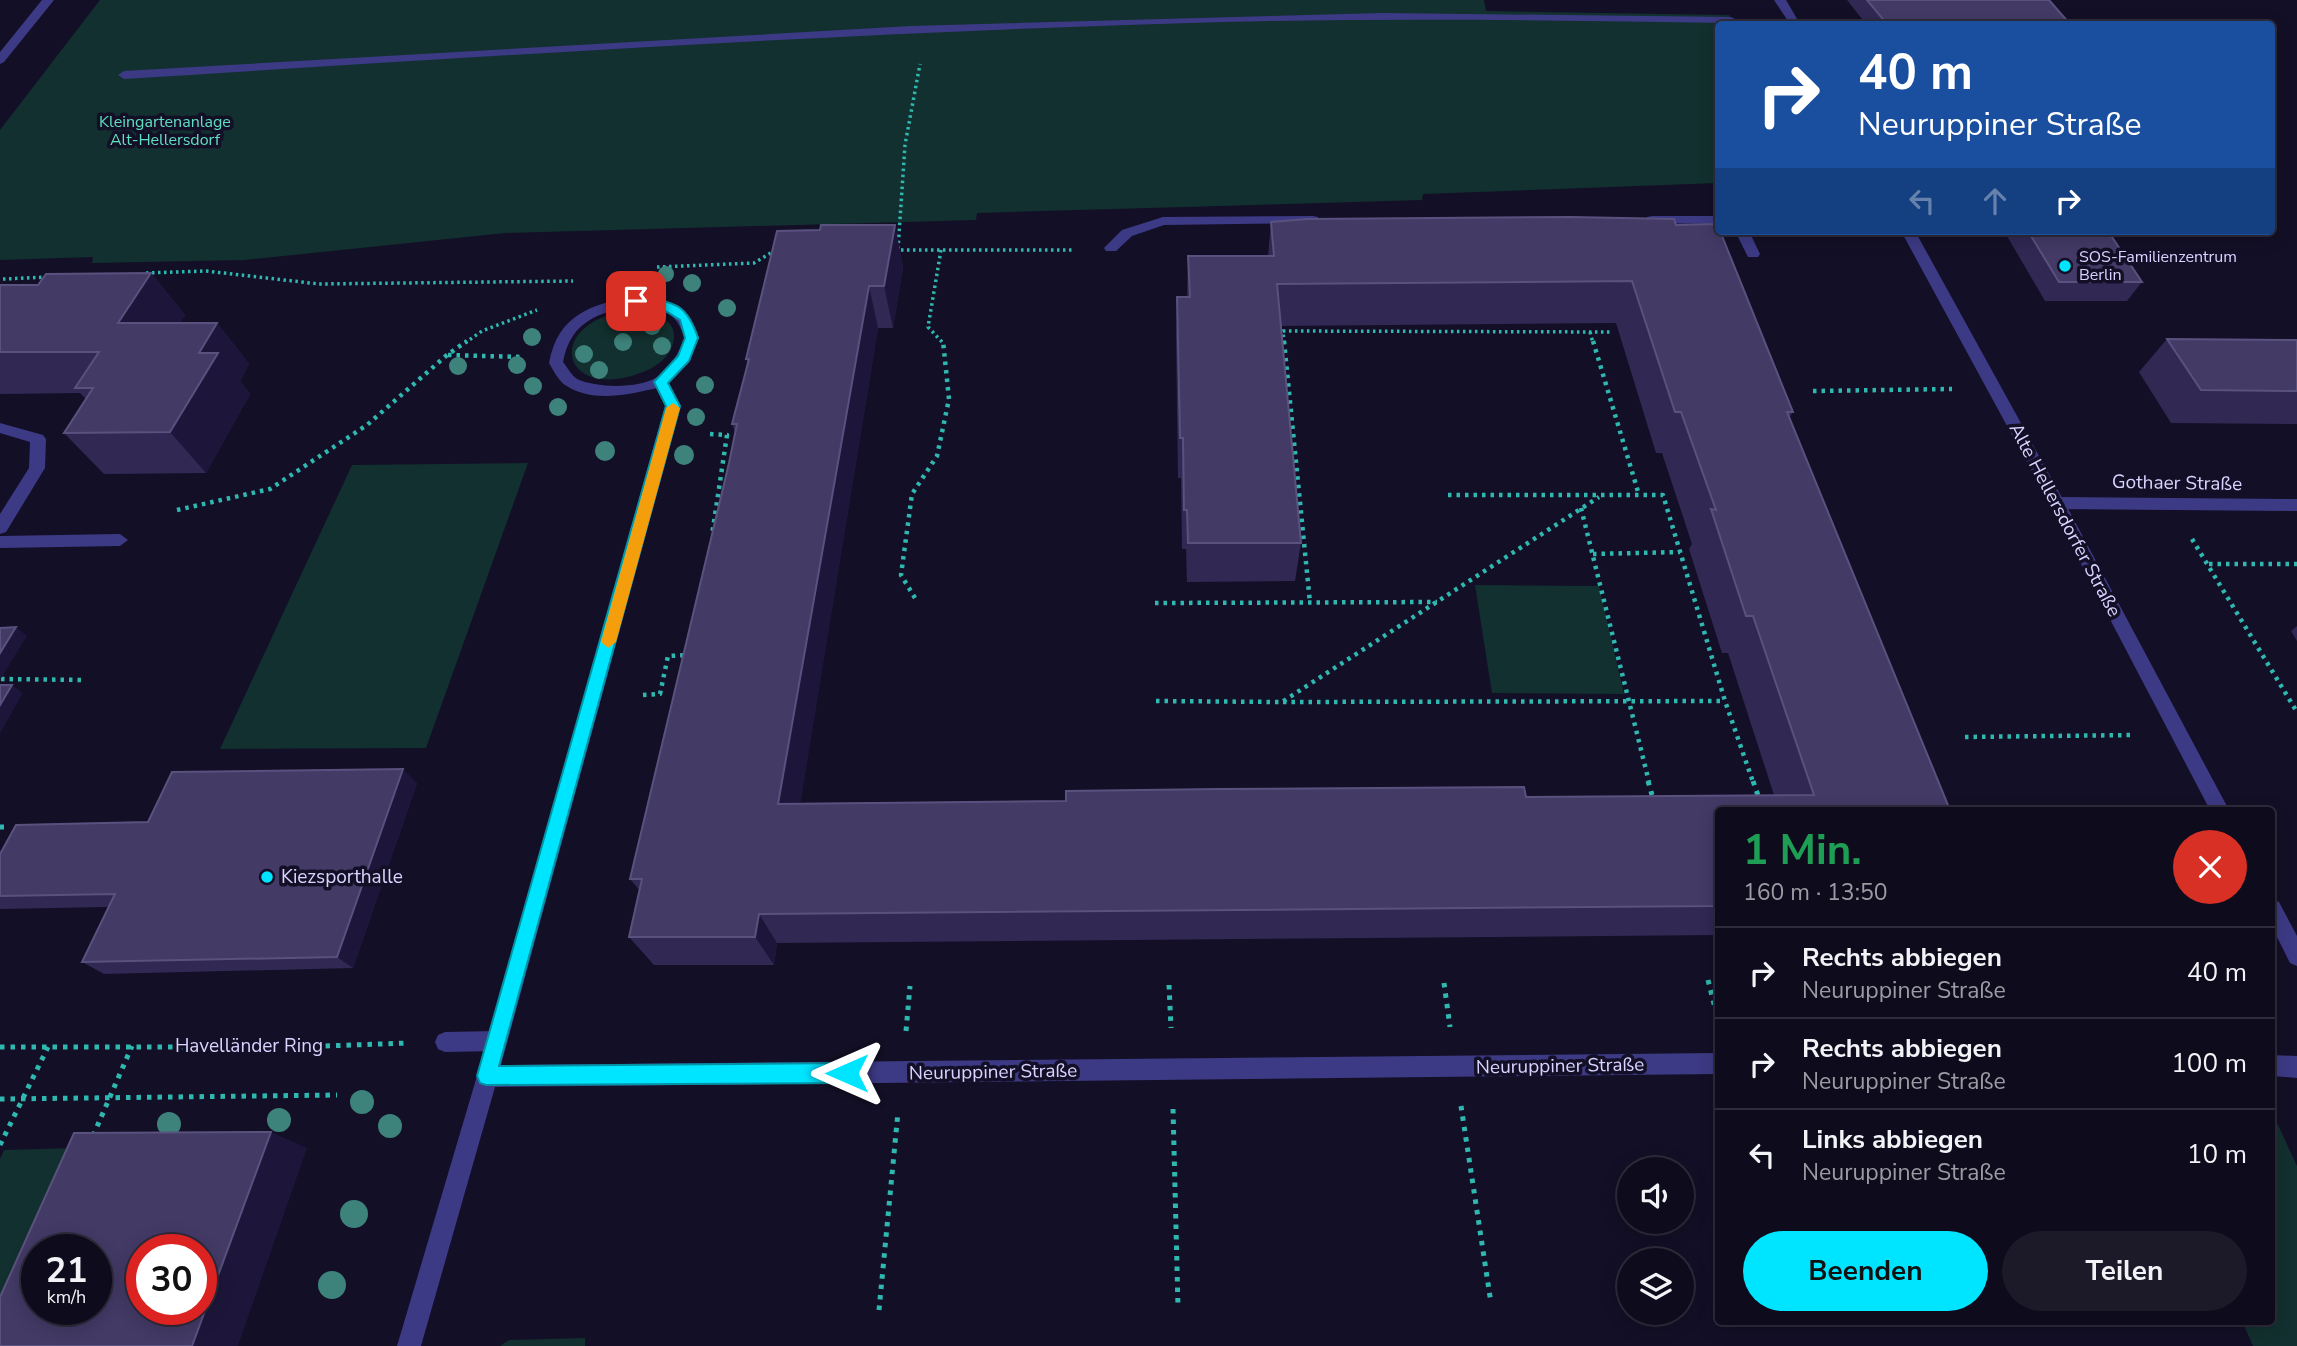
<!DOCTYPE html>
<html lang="de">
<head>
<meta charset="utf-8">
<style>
	body { margin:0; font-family:"Nunito Sans",sans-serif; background:#1c1929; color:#f1f3f6; height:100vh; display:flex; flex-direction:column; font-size:26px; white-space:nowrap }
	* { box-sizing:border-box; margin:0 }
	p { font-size:23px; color:#9b9ba3 }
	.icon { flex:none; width:38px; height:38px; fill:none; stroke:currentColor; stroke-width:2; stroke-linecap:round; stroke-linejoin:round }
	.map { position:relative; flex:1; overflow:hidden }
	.sheet { position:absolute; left:1715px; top:807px; width:560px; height:518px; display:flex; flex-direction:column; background:#0e0b1c; border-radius:7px; box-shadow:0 4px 18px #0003,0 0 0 2px #2e2b3b }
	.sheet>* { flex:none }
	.top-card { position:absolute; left:1715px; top:21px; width:560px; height:214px; border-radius:7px; box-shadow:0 4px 18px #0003,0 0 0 2px #2e2b3b; background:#1a4fa0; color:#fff; overflow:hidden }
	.fabs { position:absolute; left:1617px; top:1157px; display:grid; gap:14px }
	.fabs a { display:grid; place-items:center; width:77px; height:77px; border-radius:50%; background:#0e0b1c; box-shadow:0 4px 18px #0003,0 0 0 2px #2e2b3b; font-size:35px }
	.speed { position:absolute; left:21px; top:1234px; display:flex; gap:14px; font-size:35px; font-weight:700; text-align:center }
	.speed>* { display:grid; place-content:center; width:91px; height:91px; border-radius:50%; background:#0e0b1c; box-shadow:0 4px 18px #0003,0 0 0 2px #2e2b3b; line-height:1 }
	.speed small { font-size:18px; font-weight:400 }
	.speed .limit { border:10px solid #d22; background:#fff; color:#111 }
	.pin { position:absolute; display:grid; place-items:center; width:60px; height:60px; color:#fff; margin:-30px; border-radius:14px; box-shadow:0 4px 10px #0006 }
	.me { position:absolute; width:77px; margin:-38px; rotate:270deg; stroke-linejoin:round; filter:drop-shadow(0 0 5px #0008) }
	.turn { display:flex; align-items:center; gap:24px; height:147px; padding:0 28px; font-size:32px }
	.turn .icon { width:91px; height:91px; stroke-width:2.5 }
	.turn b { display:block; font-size:49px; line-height:60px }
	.lanes { display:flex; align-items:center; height:66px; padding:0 28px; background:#0003; justify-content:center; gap:35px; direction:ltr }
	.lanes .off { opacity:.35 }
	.round { display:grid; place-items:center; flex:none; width:74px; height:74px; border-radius:37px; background:#1c1929 }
	.overview { display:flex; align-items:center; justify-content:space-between; height:119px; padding:0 28px }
	h1 { font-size:42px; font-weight:700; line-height:52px; color:#1e9e55 }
	.primary-button { display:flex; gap:14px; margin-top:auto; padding:14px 28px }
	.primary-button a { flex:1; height:80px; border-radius:42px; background:#00e5ff; color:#111; font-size:28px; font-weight:700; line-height:80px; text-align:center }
	.primary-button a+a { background:#1c1929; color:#f1f3f6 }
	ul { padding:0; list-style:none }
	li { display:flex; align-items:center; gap:21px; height:91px; padding:0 28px; border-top:2px solid #2e2b3b }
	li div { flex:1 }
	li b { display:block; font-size:26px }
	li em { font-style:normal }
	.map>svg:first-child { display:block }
	.green { fill:#12302f }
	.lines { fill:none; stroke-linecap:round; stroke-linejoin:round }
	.path-far2 { stroke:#2fb8b0; stroke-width:3.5; stroke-dasharray:2.5 3.5; stroke-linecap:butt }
	.path-far1 { stroke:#2fb8b0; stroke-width:4.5; stroke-dasharray:3.5 5; stroke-linecap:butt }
	.path { stroke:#2fb8b0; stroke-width:5; stroke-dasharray:4.5 6; stroke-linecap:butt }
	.service { fill:#3d3a85; fill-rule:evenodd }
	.minor { fill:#3d3a85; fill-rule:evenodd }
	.tree { fill:#3d827b }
	.wall { fill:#312854 }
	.shaded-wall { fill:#1d163a }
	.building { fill:#433a66; stroke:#5a527e; stroke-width:2; fill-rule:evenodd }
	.route { fill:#00e5ff; stroke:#0095a6; stroke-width:2 }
	.slow { fill:#f59e0b }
	.poi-dot { fill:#00e5ff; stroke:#130f26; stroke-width:2.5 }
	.labels { text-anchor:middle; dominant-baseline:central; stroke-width:7; stroke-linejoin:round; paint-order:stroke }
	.far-park-label { font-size:16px; fill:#5fe0c0; stroke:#130f26 }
	.far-poi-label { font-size:16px; fill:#d9d4ff; stroke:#130f26; text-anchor:start }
	.street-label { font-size:19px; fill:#d9d4ff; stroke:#130f26 }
	.poi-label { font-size:19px; fill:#d9d4ff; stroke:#130f26; text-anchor:start }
</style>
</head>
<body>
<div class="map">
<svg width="2297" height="1346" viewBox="0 0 2297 1346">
	<rect width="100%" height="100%" fill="#130f26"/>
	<!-- green -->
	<g class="green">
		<polygon points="100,0 1484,0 1486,11 1729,15 1733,24 1718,24 1718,183 1423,194 1422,200 977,213 976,220 505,233 245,260 92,263 93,257 0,260 0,130"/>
		<path d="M 635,310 C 653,313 680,319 673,343 C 670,357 656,367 643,372 C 560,405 540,319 635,310 Z"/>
		<polygon points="528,463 426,748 220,749 352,465"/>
		<polygon points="1475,585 1599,586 1624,694 1492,693"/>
		<polygon points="2272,1112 2297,1166 2297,1346 2253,1346 2242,1321 2272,1321"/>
		<polygon points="78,1148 0,1323 0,1159 4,1150"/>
		<polygon points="585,1338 585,1346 500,1346 509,1340"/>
	</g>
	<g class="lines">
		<!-- path-far2 -->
		<g class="path-far2">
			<polyline points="898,249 905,145 920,64"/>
			<polyline points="895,250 1075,250"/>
			<polyline points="941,250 928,327 943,343"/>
			<polyline points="657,267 754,263 774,251"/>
			<polyline points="146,273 206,271 319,284 573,281"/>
			<polyline points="3,279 49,277"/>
			<polyline points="1590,332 1593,343"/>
			<polyline points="465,343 482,331 537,310"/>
			<polyline points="1284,343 1283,331 1612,332"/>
		</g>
		<!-- path-far1 -->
		<g class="path-far1">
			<polyline points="1284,341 1310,603"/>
			<polyline points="1593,341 1639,495"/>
			<polyline points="448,355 523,357"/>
			<polyline points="1813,391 1952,389"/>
			<polyline points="710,434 727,435 712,535"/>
			<polyline points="1448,495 1663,495 1725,701 1753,782"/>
			<polyline points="1581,508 1649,782"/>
			<polyline points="177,510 270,489 367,425 447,355 467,341"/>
			<polyline points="2192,539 2297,712"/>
			<polyline points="1593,554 1680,552"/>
			<polyline points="2209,564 2297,564"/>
			<polyline points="915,598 901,575 912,494 937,456 949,399 943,341"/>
			<polyline points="1155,603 1437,602"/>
			<polyline points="1,679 86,680"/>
			<polyline points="643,695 660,694 668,656 688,655"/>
			<polyline points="1156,701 1282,702 1599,497"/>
			<polyline points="1283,702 1725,701"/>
			<polyline points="1965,737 2134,735"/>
		</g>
		<!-- path -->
		<g class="path">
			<polyline points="1648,781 1652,795"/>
			<polyline points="1753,781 1763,810"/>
			<polyline points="0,827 4,827"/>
			<polyline points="1708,980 1718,1020"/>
			<polyline points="1444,983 1450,1027"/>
			<polyline points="1169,985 1171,1028"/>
			<polyline points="906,1031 910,986"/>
			<polyline points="0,1047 294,1047 409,1043"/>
			<polyline points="0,1099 337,1095"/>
			<polyline points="1461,1106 1491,1303"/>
			<polyline points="1173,1109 1178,1307"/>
			<polyline points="93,1136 132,1046"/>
			<polyline points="0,1145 48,1047"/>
			<polyline points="879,1310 898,1112"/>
		</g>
		<!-- service -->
		<g class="service">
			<path d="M 1383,13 L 1731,17 L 1737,20 L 1731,23 C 1561,20 1392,18 1222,22 C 855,32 490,56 124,79 L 118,75 L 124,71 L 911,26 Z"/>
			<polygon points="1735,231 1749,231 1760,254 1758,257 1748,257"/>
			<polygon points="0,423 43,435 46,439 45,468 6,532 0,534 0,514 29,468 30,442 0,433"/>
			<polygon points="2057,497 2297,499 2297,511 2057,509 2049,503"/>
			<polygon points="120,534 128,540 120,546 0,548 0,536"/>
			<polygon points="497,1031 504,1034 507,1041 504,1048 497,1051 445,1052 438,1049 435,1042 438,1035 445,1032"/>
		</g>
		<!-- minor -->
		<g class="minor">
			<polygon points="42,0 54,0 4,62 0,64 0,52"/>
			<polygon points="1774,0 1786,0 1800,24 1790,24"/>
			<polygon points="1313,216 1318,217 1318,223 1164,225 1132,236 1116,251 1106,251 1104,248 1122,230 1163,217"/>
			<polygon points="1652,216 1718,216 1718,224 1647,223 1647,217"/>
			<polygon points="1901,231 1915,231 2065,503 2229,810 2210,810 2049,503"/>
			<path d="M 636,296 C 672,301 686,301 699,338 L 689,362 L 669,383 L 681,406 L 501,1065 L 1718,1053 L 1718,1074 L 495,1087 L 421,1346 L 397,1346 L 501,995 L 665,406 L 657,388 C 627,395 592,403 565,385 C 559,381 553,370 549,363 C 558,314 592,304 636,296 ZM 636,306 C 663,309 675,310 685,338 C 679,352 671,368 657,377 C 639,389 596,388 577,379 C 571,375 568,368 563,362 C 571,321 598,312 636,306 Z"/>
			<polygon points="2272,899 2279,902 2297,936 2297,966 2290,963 2272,927"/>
			<polygon points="2272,1055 2297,1056 2297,1078 2272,1076"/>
		</g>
	</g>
	<!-- trees -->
	<g class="tree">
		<circle cx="666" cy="274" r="8"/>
		<circle cx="692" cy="283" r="9"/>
		<circle cx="727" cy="308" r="9"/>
		<circle cx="621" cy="320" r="9"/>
		<circle cx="652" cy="326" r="9"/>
		<circle cx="532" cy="337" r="9"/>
		<circle cx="623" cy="342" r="9"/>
		<circle cx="662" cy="346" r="9"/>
		<circle cx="584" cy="354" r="9"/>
		<circle cx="517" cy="365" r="9"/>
		<circle cx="458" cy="366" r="9"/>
		<circle cx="599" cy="370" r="9"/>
		<circle cx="705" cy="385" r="9"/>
		<circle cx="533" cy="386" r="9"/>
		<circle cx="558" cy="407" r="9"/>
		<circle cx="696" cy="417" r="9"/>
		<circle cx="605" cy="451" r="10"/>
		<circle cx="684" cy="455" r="10"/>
		<circle cx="362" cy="1102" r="12"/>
		<circle cx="279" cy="1120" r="12"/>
		<circle cx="169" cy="1124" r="12"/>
		<circle cx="390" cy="1126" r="12"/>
		<circle cx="354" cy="1214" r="14"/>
		<circle cx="332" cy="1285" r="14"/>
	</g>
	<!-- wall -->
	<g class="wall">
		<polygon points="1847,0 2049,0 2070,24 1866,24"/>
		<polygon points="1271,222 1676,225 1793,412 1789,418 1950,810 1718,810 1718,935 777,943 774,965 654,965 629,937 640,891 630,879 729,463 735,432 732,424 748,364 746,359 820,230 895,225 903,267 893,328 878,328 800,803 1774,795 1728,653 1722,653 1689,549 1692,544 1662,453 1656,453 1616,323 1281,326 1301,543 1295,581 1187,582 1186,549 1182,549 1181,478 1178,478 1176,338 1177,297 1187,297 1188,256 1268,256"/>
		<polygon points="2004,231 2108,231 2142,282 2127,301 2045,301"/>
		<polygon points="151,273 185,315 180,323 217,323 249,364 240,381 250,394 206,473 104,474 64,433 86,399 80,393 0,394 0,285 38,285"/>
		<polygon points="2167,339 2297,340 2297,424 2171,423 2139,372"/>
		<polygon points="2297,626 2297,641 2291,631"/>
		<polygon points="417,783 353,968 104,974 82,962 108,907 0,909 0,854 148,822"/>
	</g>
	<!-- shaded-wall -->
	<g class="shaded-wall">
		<polygon points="895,225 903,267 893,328 884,286"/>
		<polygon points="151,273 185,315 154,365 118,323"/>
		<polygon points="869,286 878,328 795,836 778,804"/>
		<polygon points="217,323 249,364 240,381 250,394 206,473 170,432 199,353"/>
		<polygon points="16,627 27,636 0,680 0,653"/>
		<polygon points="12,685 23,693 0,733 0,705"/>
		<polygon points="403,769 417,783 353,968 337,957"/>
		<polygon points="759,914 777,943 774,965 755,937"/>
		<polygon points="271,1132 307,1148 238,1346 192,1346"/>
	</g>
	<!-- building -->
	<g class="building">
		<polygon points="1867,0 2049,0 2070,24 1887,24"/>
		<polygon points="1571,217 1674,219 1676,225 1717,224 1718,231 1720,231 1793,412 1787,412 1950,810 1718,810 1718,906 759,914 755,937 629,937 642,879 630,879 729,463 737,424 732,424 749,359 746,359 777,231 820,230 821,225 895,225 884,286 869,286 778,804 1066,801 1066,791 1218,789 1524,787 1526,797 1814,795 1753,616 1746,616 1711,509 1716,510 1681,412 1675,412 1632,281 1277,284 1301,543 1188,543 1187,510 1184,510 1183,438 1180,438 1177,297 1190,297 1188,256 1274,256 1271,222 1308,219"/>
		<polygon points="2028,231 2108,231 2142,282 2059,282"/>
		<polygon points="151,273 118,323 217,323 199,353 218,353 170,432 64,433 93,388 75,388 99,352 0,352 0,285 38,285 46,274"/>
		<polygon points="2167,339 2297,340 2297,391 2201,390"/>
		<polygon points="16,627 0,653 0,628"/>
		<polygon points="0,685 12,685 0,705"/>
		<polygon points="403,769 337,957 82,962 115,894 0,896 0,854 16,825 148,822 172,772"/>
		<path d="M 271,1132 L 192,1346 L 0,1346 L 0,1297 L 74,1133 ZM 37,1250 L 96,1250 L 96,1309 L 37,1309 ZM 142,1250 L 201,1250 L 201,1309 L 142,1309 Z"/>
	</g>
	<!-- route -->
	<path class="route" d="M 636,297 C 672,302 686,301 698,338 L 689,361 L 668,383 L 680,406 L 499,1066 L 847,1063 L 854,1066 L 857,1073 L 854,1080 L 847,1083 L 486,1085 L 480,1083 L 477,1076 L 666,406 L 654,382 L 678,356 L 685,338 L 680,320 L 662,309 L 632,304 L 632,298 Z"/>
	<!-- slow -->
	<polygon class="slow" points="673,403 680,408 616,642 608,648 601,642 666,408"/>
	<!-- markers -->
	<g class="poi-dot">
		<circle cx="2065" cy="266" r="7"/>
		<circle cx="267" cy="877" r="7"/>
	</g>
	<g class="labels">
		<!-- far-park labels -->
		<g class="far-park-label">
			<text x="165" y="122">Kleingartenanlage<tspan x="165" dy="18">Alt-Hellersdorf</tspan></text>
		</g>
		<!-- far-poi labels -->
		<g class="far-poi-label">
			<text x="2079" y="257">SOS-Familienzentrum<tspan x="2079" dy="18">Berlin</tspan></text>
		</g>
		<!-- street labels -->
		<g class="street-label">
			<text transform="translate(2177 483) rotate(1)">Gothaer Straße</text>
			<text transform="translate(2065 520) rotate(62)">Alte Hellersdorfer Straße</text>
			<text x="249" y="1046">Havelländer Ring</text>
			<text transform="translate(1560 1066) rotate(-1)">Neuruppiner Straße</text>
			<text transform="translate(993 1072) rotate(-1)">Neuruppiner Straße</text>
		</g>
		<!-- poi labels -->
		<g class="poi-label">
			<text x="281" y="877">Kiezsporthalle</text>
		</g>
	</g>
</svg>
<div class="fabs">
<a><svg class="icon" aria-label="sound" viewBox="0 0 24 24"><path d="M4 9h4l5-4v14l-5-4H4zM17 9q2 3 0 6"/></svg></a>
<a><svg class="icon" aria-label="layers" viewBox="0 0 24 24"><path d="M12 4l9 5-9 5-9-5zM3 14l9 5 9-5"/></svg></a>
</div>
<div class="speed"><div>21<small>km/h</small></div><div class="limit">30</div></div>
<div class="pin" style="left:636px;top:301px;background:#d93025"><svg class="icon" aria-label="arrive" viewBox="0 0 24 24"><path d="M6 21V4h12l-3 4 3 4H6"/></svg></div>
<svg class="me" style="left:847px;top:1073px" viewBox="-20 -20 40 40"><path d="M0-17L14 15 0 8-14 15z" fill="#00e5ff" stroke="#fff" stroke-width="4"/></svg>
<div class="top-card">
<div class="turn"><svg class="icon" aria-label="right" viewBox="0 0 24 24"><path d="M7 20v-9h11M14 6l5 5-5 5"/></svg><div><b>40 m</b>Neuruppiner Straße</div></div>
<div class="lanes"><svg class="icon off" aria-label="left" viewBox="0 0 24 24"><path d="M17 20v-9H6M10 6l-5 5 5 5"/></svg><svg class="icon off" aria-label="ahead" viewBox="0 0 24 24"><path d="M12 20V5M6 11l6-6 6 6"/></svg><svg class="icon" aria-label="right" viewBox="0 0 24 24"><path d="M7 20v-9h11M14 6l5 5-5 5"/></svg></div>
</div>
<section class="sheet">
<div class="overview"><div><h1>1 Min.</h1><p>160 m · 13:50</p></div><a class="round" style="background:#d93025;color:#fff"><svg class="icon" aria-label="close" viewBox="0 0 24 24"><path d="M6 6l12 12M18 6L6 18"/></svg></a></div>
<ul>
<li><svg class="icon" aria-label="right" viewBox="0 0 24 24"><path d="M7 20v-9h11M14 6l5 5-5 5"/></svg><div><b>Rechts abbiegen</b><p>Neuruppiner Straße</p></div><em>40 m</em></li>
<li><svg class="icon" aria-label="right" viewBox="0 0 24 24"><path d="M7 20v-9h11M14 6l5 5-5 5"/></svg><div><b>Rechts abbiegen</b><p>Neuruppiner Straße</p></div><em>100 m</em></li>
<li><svg class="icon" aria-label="left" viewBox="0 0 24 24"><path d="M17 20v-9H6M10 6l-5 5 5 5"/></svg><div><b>Links abbiegen</b><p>Neuruppiner Straße</p></div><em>10 m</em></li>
</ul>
<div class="primary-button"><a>Beenden</a><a>Teilen</a></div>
</section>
</div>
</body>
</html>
